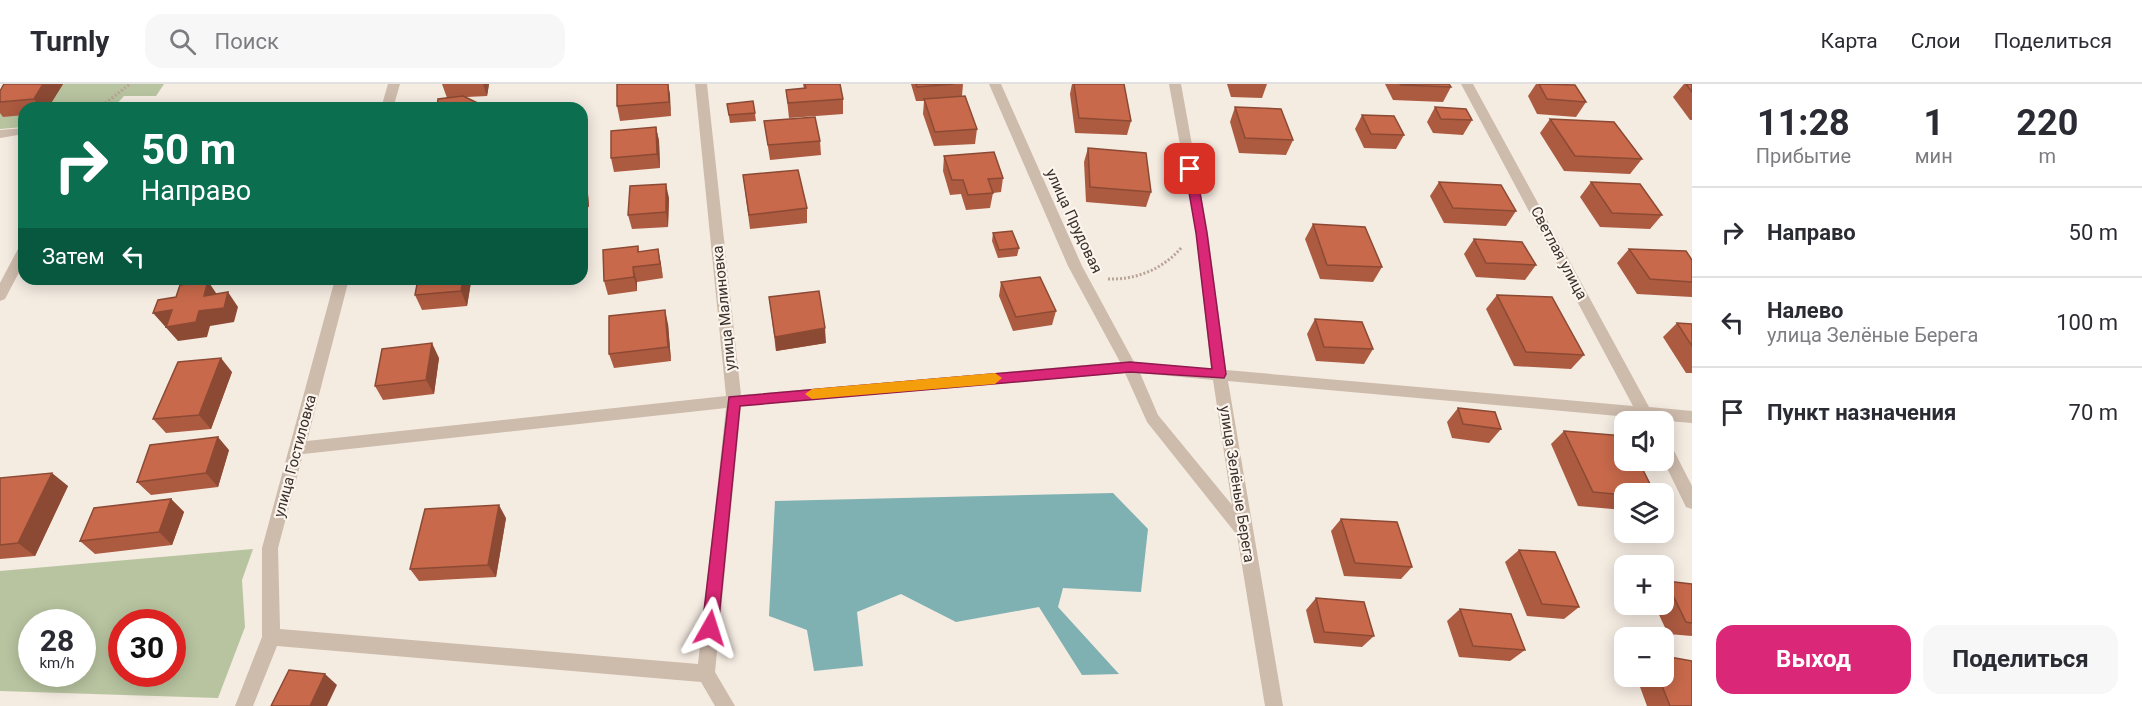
<!DOCTYPE html>
<html lang="ru">
<head>
<meta charset="utf-8">
<style>
	body { margin:0; font-family:Roboto,sans-serif; background:#f7f7f7; color:#2b2b33; height:100vh; display:flex; flex-direction:column; font-size:22px; white-space:nowrap }
	* { box-sizing:border-box; margin:0 }
	p { font-size:20px; color:#7c7c81 }
	.icon { flex:none; width:33px; height:33px; fill:none; stroke:currentColor; stroke-width:2; stroke-linecap:round; stroke-linejoin:round }
	.map { position:relative; flex:1; overflow:hidden }
	.side { display:flex; flex-direction:column; background:#fff; width:450px }
	.side>* { flex:none }
	.guide { position:absolute; left:18px; top:18px; width:570px; height:183px; border-radius:18px; box-shadow:0 3px 15px #0003; background:#0b6e4f; color:#fff; overflow:hidden }
	.tools { position:absolute; left:1614px; top:327px; display:grid; gap:12px }
	.tools a { display:grid; place-items:center; width:60px; height:60px; border-radius:12px; background:#fff; box-shadow:0 3px 15px #0003; font-size:30px }
	.speed { position:absolute; left:18px; top:525px; display:flex; gap:12px; font-size:30px; font-weight:700; text-align:center }
	.speed>* { display:grid; place-content:center; width:78px; height:78px; border-radius:50%; background:#fff; box-shadow:0 3px 15px #0003; line-height:1 }
	.speed small { font-size:15px; font-weight:400 }
	.speed .limit { border:9px solid #d22; background:#fff; color:#111 }
	.pin { position:absolute; display:grid; place-items:center; width:51px; height:51px; color:#fff; margin:-26px; border-radius:12px; box-shadow:0 3px 9px #0006 }
	.me { position:absolute; width:66px; margin:-33px; rotate:6deg; stroke-linejoin:round; filter:drop-shadow(0 0 4px #0008) }
	.turn { display:flex; align-items:center; gap:21px; height:126px; padding:0 24px; font-size:27px }
	.turn .icon { width:78px; height:78px; stroke-width:2.5 }
	.turn b { display:block; font-size:42px; line-height:51px }
	.then { display:flex; align-items:center; height:57px; padding:0 24px; background:#0003; gap:12px; font-size:22px }
	.eta { display:flex; justify-content:space-evenly; align-items:center; height:102px; text-align:center }
	.eta b { font-size:36px; font-weight:700; line-height:42px }
	.cta { display:flex; gap:12px; margin-top:auto; padding:12px 24px }
	.cta a { flex:1; height:69px; border-radius:18px; background:#db2777; color:#fff; font-size:24px; font-weight:700; line-height:69px; text-align:center }
	.cta a+a { background:#f7f7f7; color:#2b2b33 }
	ul { padding:0; list-style:none }
	li { display:flex; align-items:center; gap:18px; height:90px; padding:0 24px; border-top:2px solid #e1e1e2 }
	li div { flex:1 }
	li b { display:block; font-size:22px }
	li em { font-style:normal }
	header { display:flex; align-items:center; gap:36px; box-sizing:border-box; height:84px; padding:0 30px; background:#fff; border-bottom:2px solid #e1e1e2 }
	header strong { font-size:28px }
	nav { display:flex; gap:33px; margin-inline-start:auto; font-size:21px }
	.search { width:420px; height:54px; background:#f7f7f7; display:flex; align-items:center; gap:15px; box-sizing:border-box; padding:0 21px; border-radius:18px; color:#7c7c81; font-size:22px }
	main { display:flex; flex:1; min-height:0 }
	.map>svg:first-child { display:block }
	.green { fill:#b8c4a0; fill-rule:evenodd }
	.water { fill:#7fb0b2 }
	.lines { fill:none; stroke-linecap:round; stroke-linejoin:round }
	.path { stroke:#b9a596; stroke-width:3; stroke-dasharray:2 2; stroke-linecap:butt }
	.street { fill:#cdbbac; fill-rule:evenodd }
	.wall { fill:#ac5a40 }
	.shaded-wall { fill:#8c4a34 }
	.building { fill:#c8694b; stroke:#8c4a34; stroke-width:1.5 }
	.route { fill:#db2777; stroke:#8e194d; stroke-width:1.5 }
	.slow { fill:#f59e0b }
	.labels { text-anchor:middle; dominant-baseline:central; stroke-width:4.5; stroke-linejoin:round; paint-order:stroke }
	.street-label { font-size:15px; fill:#3b302b; stroke:#fbf5ee }
</style>
</head>
<body>
<header>
<strong>Turnly</strong>
<div class="search"><svg class="icon" aria-label="search" viewBox="0 0 24 24"><circle cx="10" cy="10" r="6"/><path d="M15 15l6 6"/></svg>Поиск</div>
<nav><a>Карта</a><a>Слои</a><a>Поделиться</a></nav>
</header>
<main>
<div class="map">
<svg width="1692" height="622" viewBox="0 0 1692 622">
	<rect width="100%" height="100%" fill="#f4ebe1"/>
	<!-- green -->
	<g class="green">
		<polygon points="14,0 164,0 156,12 124,12 113,24 24,24 24,43 0,45 0,22"/>
		<path d="M 253,465 L 242,496 L 245,543 L 218,614 L 0,607 L 0,487 ZM 32,538 L 82,538 L 82,590 L 32,590 ZM 122,538 L 172,538 L 172,590 L 122,590 Z"/>
	</g>
	<!-- water -->
	<polygon class="water" points="1113,409 1148,445 1141,508 1063,504 1058,523 1119,590 1082,591 1039,523 956,538 901,510 857,528 863,582 814,587 807,546 769,532 775,417"/>
	<g class="lines">
		<!-- path -->
		<g class="path">
			<polyline points="99,24 130,0"/>
			<path d="M 1108,195 C 1136,196 1163,185 1181,164"/>
		</g>
		<!-- street -->
		<g class="street">
			<polygon points="388,0 400,0 393,24 381,24"/>
			<path d="M 695,0 L 707,0 L 741,311 L 1120,278 L 1068,182 L 989,0 L 1001,0 L 1082,182 L 1134,278 L 1211,285 L 1196,149 L 1169,0 L 1181,0 L 1208,149 L 1226,286 L 1633,322 L 1461,0 L 1473,0 L 1649,323 L 1692,327 L 1692,339 L 1655,336 L 1642,338 L 1640,334 L 1228,297 L 1283,622 L 1265,622 L 1237,451 L 1147,338 L 1125,289 L 741,322 L 715,588 L 735,622 L 715,622 L 701,598 L 277,562 L 253,622 L 235,622 L 262,553 L 262,464 L 335,195 L 349,195 L 307,357 L 726,312 ZM 1140,289 L 1213,296 L 1232,421 L 1158,331 ZM 726,324 L 698,580 L 280,545 L 278,464 L 303,370 Z"/>
			<polygon points="24,44 24,50 0,54 0,46"/>
			<polygon points="24,162 24,179 5,215 0,217 0,199 19,163"/>
			<polygon points="1664,358 1670,359 1692,402 1692,425 1686,423 1663,376"/>
		</g>
	</g>
	<!-- wall -->
	<g class="wall">
		<polygon points="63,0 48,24 24,24 24,31 3,33 0,29 0,7"/>
		<polygon points="442,0 489,0 487,12 447,14"/>
		<polygon points="668,0 671,32 620,37 617,22"/>
		<polygon points="803,0 840,0 843,15 843,30 789,34 786,6 804,5"/>
		<polygon points="911,0 963,0 962,12 977,45 975,60 934,62 923,30 924,17 916,17"/>
		<polygon points="1072,0 1124,0 1131,37 1127,51 1075,49 1070,10"/>
		<polygon points="1227,0 1267,0 1262,14 1231,13"/>
		<polygon points="1385,0 1449,0 1451,3 1443,18 1393,16"/>
		<polygon points="1536,0 1567,0 1586,18 1576,33 1537,30 1528,12"/>
		<polygon points="1684,0 1692,0 1692,36 1690,36 1673,13"/>
		<polygon points="753,17 756,37 730,39 727,20"/>
		<polygon points="1235,23 1293,56 1286,71 1239,69 1230,38"/>
		<polygon points="1435,23 1472,36 1463,51 1433,49 1427,38"/>
		<polygon points="1362,31 1404,51 1396,65 1364,64 1355,45"/>
		<polygon points="1550,35 1642,75 1630,90 1564,87 1540,49"/>
		<polygon points="764,37 820,57 821,71 770,76"/>
		<polygon points="656,43 659,57 660,84 614,88 611,74"/>
		<polygon points="1088,64 1151,108 1146,123 1086,118 1084,78"/>
		<polygon points="944,72 1003,94 1001,108 993,109 990,124 966,126 961,110 950,111 943,87"/>
		<polygon points="743,91 807,124 807,139 750,145"/>
		<polygon points="1439,98 1516,127 1506,142 1444,139 1430,112"/>
		<polygon points="1591,98 1662,131 1650,145 1600,143 1580,113"/>
		<polygon points="582,103 588,110 589,123 582,124"/>
		<polygon points="669,114 668,143 632,145 628,131"/>
		<polygon points="1313,140 1382,183 1373,198 1320,195 1305,155"/>
		<polygon points="993,149 1019,164 1017,172 998,174 992,157"/>
		<polygon points="1474,155 1536,181 1525,196 1476,193 1464,170"/>
		<polygon points="638,162 639,168 658,165 663,194 637,198 637,207 608,211 604,197"/>
		<polygon points="1629,165 1692,176 1692,213 1637,210 1617,179"/>
		<polygon points="418,195 470,195 471,198 467,222 422,226 415,211"/>
		<polygon points="1001,198 1056,227 1052,241 1013,247 999,212"/>
		<polygon points="1497,211 1584,271 1571,285 1514,282 1486,225"/>
		<polygon points="769,213 826,259 776,267"/>
		<polygon points="1315,235 1373,265 1364,280 1316,277 1307,250"/>
		<polygon points="1677,239 1692,240 1692,289 1686,289 1663,253"/>
		<polygon points="668,240 671,277 614,284 609,270"/>
		<polygon points="439,274 434,310 383,316 375,302"/>
		<polygon points="232,288 211,345 166,349 153,335"/>
		<polygon points="1458,324 1501,345 1489,359 1452,354 1447,338"/>
		<polygon points="1564,347 1624,410 1624,426 1578,422 1551,360"/>
		<polygon points="229,366 218,403 151,411 137,398"/>
		<polygon points="0,394 68,402 35,472 0,475"/>
		<polygon points="171,415 184,428 172,461 95,470 80,457"/>
		<polygon points="506,434 496,493 419,497 410,485"/>
		<polygon points="1341,435 1412,483 1401,495 1344,492 1331,447"/>
		<polygon points="1519,466 1579,523 1564,535 1527,532 1505,478"/>
		<polygon points="1666,497 1692,500 1692,552 1668,550 1654,520 1664,520 1664,499"/>
		<polygon points="1316,514 1374,552 1362,563 1314,559 1306,526"/>
		<polygon points="1460,525 1525,566 1510,577 1459,573 1447,537"/>
		<polygon points="1636,592 1664,592 1692,622 1647,622"/>
	</g>
	<!-- shaded-wall -->
	<g class="shaded-wall">
		<polygon points="43,0 63,0 48,24 40,24 34,15"/>
		<polygon points="483,0 489,0 487,12"/>
		<polygon points="668,0 670,10 671,32 669,18"/>
		<polygon points="656,43 659,57 660,84 657,70"/>
		<polygon points="666,100 669,114 668,143 666,128"/>
		<polygon points="586,103 588,110 589,123 586,115"/>
		<polygon points="658,165 661,180 663,194 660,180"/>
		<polygon points="633,183 637,198 637,207 634,193"/>
		<polygon points="463,195 470,195 471,198 467,222 461,207"/>
		<polygon points="208,197 218,212 228,208 238,223 234,238 210,242 207,253 178,257 153,229 204,212"/>
		<polygon points="665,226 668,240 671,277 668,263"/>
		<polygon points="825,244 826,259 776,267 775,253"/>
		<polygon points="432,259 439,274 434,310 426,296"/>
		<polygon points="221,274 232,288 211,345 199,331"/>
		<polygon points="218,353 229,366 218,403 206,389"/>
		<polygon points="52,389 68,402 35,472 18,459"/>
		<polygon points="171,415 184,428 172,461 159,448"/>
		<polygon points="499,421 506,434 496,493 488,481"/>
		<polygon points="325,590 337,601 327,622 310,622"/>
	</g>
	<!-- building -->
	<g class="building">
		<polygon points="4,0 43,0 34,15 0,18 0,7"/>
		<polygon points="617,0 668,0 669,18 617,22"/>
		<polygon points="805,0 840,0 843,15 788,19 786,6 806,4"/>
		<polygon points="916,0 954,0 917,3"/>
		<polygon points="1074,0 1124,0 1131,37 1079,34"/>
		<polygon points="1400,0 1449,0 1451,3 1401,1"/>
		<polygon points="1539,0 1575,1 1586,18 1547,15"/>
		<polygon points="1686,0 1692,0 1692,8"/>
		<polygon points="463,12 488,24 437,24 438,15"/>
		<polygon points="965,12 977,45 935,48 924,15"/>
		<polygon points="753,17 755,29 729,31 727,20"/>
		<polygon points="1235,23 1281,25 1293,56 1245,54"/>
		<polygon points="1435,23 1466,25 1472,36 1441,35"/>
		<polygon points="1362,31 1394,32 1404,51 1371,50"/>
		<polygon points="815,33 820,57 768,61 764,37"/>
		<polygon points="1550,35 1614,38 1642,75 1575,72"/>
		<polygon points="656,43 657,70 611,74 611,47"/>
		<polygon points="1088,64 1146,69 1151,108 1090,103"/>
		<polygon points="994,68 1003,94 988,95 993,109 968,111 963,96 952,96 944,72"/>
		<polygon points="798,86 807,124 749,131 743,91"/>
		<polygon points="1439,98 1501,101 1516,127 1453,124"/>
		<polygon points="1591,98 1640,100 1662,131 1612,129"/>
		<polygon points="666,100 666,128 628,131 630,102"/>
		<polygon points="582,103 586,103 586,115 582,116"/>
		<polygon points="1313,140 1365,143 1382,183 1327,181"/>
		<polygon points="1012,147 1019,164 999,166 993,149"/>
		<polygon points="1474,155 1522,158 1536,181 1486,179"/>
		<polygon points="638,162 638,168 658,165 660,180 633,183 634,193 604,197 603,166"/>
		<polygon points="1629,165 1686,167 1692,176 1692,198 1650,195"/>
		<polygon points="1040,193 1056,227 1016,233 1001,198"/>
		<polygon points="418,195 463,195 461,207 415,211"/>
		<polygon points="208,197 204,212 228,208 224,224 199,227 196,238 166,243 172,226 153,229 158,216 176,213 180,201"/>
		<polygon points="819,207 825,244 775,253 769,213"/>
		<polygon points="1497,211 1552,213 1584,271 1526,268"/>
		<polygon points="665,226 668,263 609,270 609,232"/>
		<polygon points="1315,235 1362,238 1373,265 1324,263"/>
		<polygon points="1677,239 1692,240 1692,262"/>
		<polygon points="432,259 426,296 375,302 382,265"/>
		<polygon points="221,274 199,331 153,335 178,278"/>
		<polygon points="1458,324 1495,328 1501,345 1463,340"/>
		<polygon points="1564,347 1624,352 1624,376 1638,376 1655,410 1624,410 1624,411 1593,408"/>
		<polygon points="218,353 206,389 137,398 150,361"/>
		<polygon points="52,389 18,459 0,461 0,394"/>
		<polygon points="171,415 159,448 80,457 94,424"/>
		<polygon points="499,421 488,481 410,485 425,425"/>
		<polygon points="1341,435 1397,438 1412,483 1355,479"/>
		<polygon points="1519,466 1555,468 1579,523 1542,520"/>
		<polygon points="1666,497 1692,500 1692,539 1686,538"/>
		<polygon points="1316,514 1364,518 1374,552 1324,548"/>
		<polygon points="1460,525 1511,530 1525,566 1473,562"/>
		<polygon points="1664,572 1692,577 1692,622 1670,622 1658,592 1664,592"/>
		<polygon points="289,586 325,590 310,622 271,622"/>
	</g>
	<!-- route -->
	<polygon class="route" points="1190,82 1196,85 1207,149 1226,290 1224,294 1130,288 740,322 718,544 716,550 710,552 704,550 702,544 729,313 1130,278 1212,285 1196,149 1185,85"/>
	<!-- slow -->
	<polygon class="slow" points="995,289 1002,294 995,300 812,315 805,310 812,305"/>
	<g class="labels">
		<!-- street labels -->
		<g class="street-label">
			<text transform="translate(1074 137) rotate(65)">улица Прудовая</text>
			<text transform="translate(1559 169) rotate(62)">Светлая улица</text>
			<text transform="translate(724 224) rotate(-96)">улица Малиновка</text>
			<text transform="translate(295 372) rotate(-75)">улица Гостиловка</text>
			<text transform="translate(1237 400) rotate(81)">улица Зелёные Берега</text>
		</g>
	</g>
</svg>
<div class="tools">
<a><svg class="icon" aria-label="sound" viewBox="0 0 24 24"><path d="M4 9h4l5-4v14l-5-4H4zM17 9q2 3 0 6"/></svg></a>
<a><svg class="icon" aria-label="layers" viewBox="0 0 24 24"><path d="M12 4l9 5-9 5-9-5zM3 14l9 5 9-5"/></svg></a>
<a>+</a>
<a>−</a>
</div>
<div class="speed"><div>28<small>km/h</small></div><div class="limit">30</div></div>
<div class="pin" style="left:1190px;top:85px;background:#d93025"><svg class="icon" aria-label="arrive" viewBox="0 0 24 24"><path d="M6 21V4h12l-3 4 3 4H6"/></svg></div>
<svg class="me" style="left:710px;top:544px" viewBox="-20 -20 40 40"><path d="M0-17L14 15 0 8-14 15z" fill="#db2777" stroke="#fff" stroke-width="4"/></svg>
<div class="guide">
<div class="turn"><svg class="icon" aria-label="right" viewBox="0 0 24 24"><path d="M7 20v-9h11M14 6l5 5-5 5"/></svg><div><b>50 m</b>Направо</div></div>
<div class="then">Затем<svg class="icon" aria-label="left" viewBox="0 0 24 24"><path d="M17 20v-9H6M10 6l-5 5 5 5"/></svg></div>
</div>
</div>
<section class="side">
<div class="eta">
<div><b>11:28</b><p>Прибытие</p></div>
<div><b>1</b><p>мин</p></div>
<div><b>220</b><p>m</p></div>
</div>
<ul>
<li><svg class="icon" aria-label="right" viewBox="0 0 24 24"><path d="M7 20v-9h11M14 6l5 5-5 5"/></svg><div><b>Направо</b></div><em>50 m</em></li>
<li><svg class="icon" aria-label="left" viewBox="0 0 24 24"><path d="M17 20v-9H6M10 6l-5 5 5 5"/></svg><div><b>Налево</b><p>улица Зелёные Берега</p></div><em>100 m</em></li>
<li><svg class="icon" aria-label="arrive" viewBox="0 0 24 24"><path d="M6 21V4h12l-3 4 3 4H6"/></svg><div><b>Пункт назначения</b></div><em>70 m</em></li>
</ul>
<div class="cta"><a>Выход</a><a>Поделиться</a></div>
</section>
</main>
</body>
</html>
